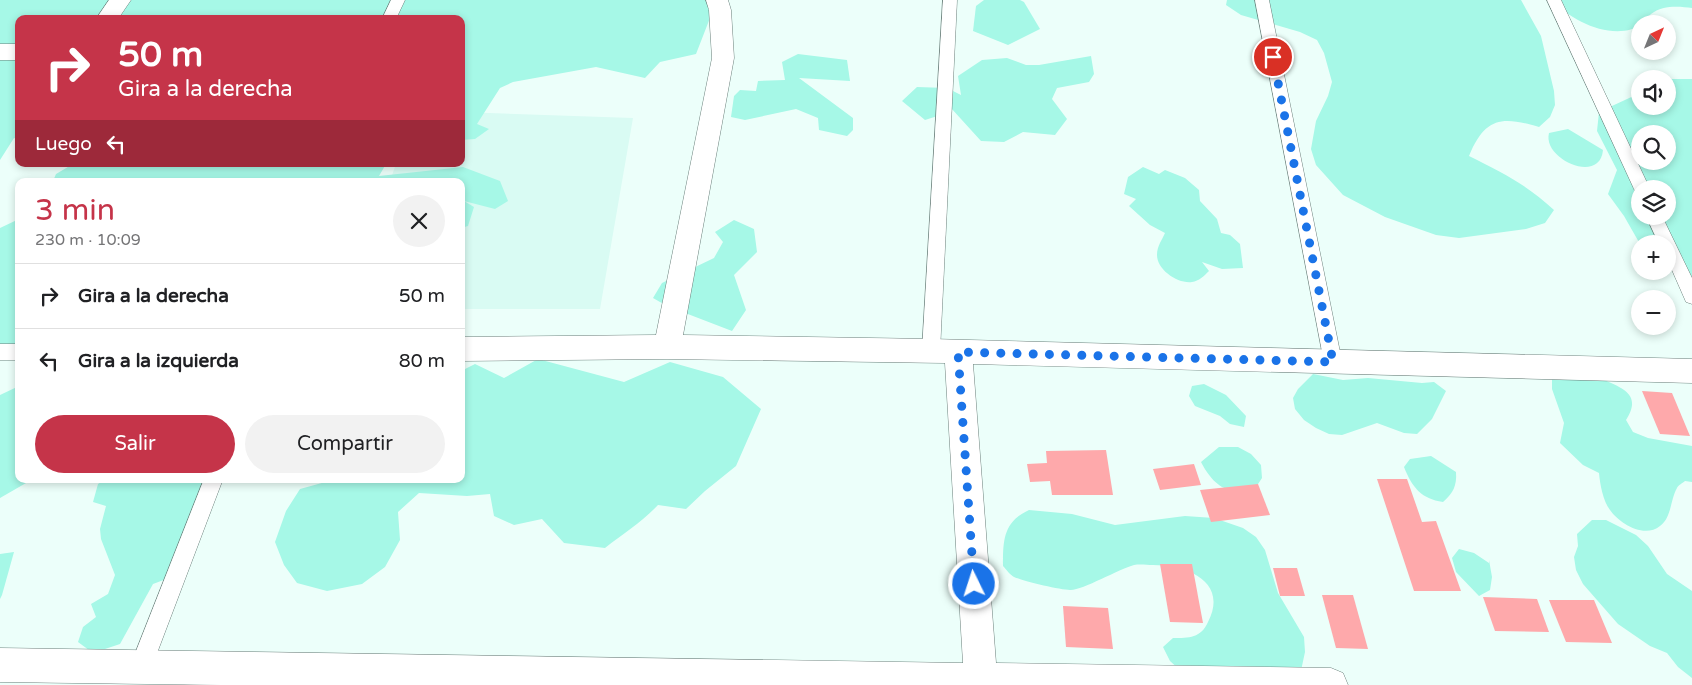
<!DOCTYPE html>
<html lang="es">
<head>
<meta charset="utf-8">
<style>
	body { margin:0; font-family:"Varela Round",sans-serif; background:#f2f2f2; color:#202124; height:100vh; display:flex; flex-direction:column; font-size:19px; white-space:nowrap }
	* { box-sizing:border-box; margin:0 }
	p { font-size:16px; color:#757577 }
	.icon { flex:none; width:28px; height:28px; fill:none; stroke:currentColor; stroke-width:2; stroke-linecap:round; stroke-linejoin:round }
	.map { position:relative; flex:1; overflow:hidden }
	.drawer { position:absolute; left:15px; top:178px; width:450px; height:305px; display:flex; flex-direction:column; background:#fff; border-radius:10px; box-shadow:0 2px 8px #0003 }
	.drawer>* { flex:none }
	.hud { position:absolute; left:15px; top:15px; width:450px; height:152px; border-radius:10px; box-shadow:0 2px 8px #0003; background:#c53449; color:#fff; overflow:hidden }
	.needle { width:32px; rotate:43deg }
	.controls { position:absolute; left:1631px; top:15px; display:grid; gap:10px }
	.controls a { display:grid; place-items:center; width:45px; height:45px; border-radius:50%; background:#fff; box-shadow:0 2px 8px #0003; font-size:25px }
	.pin { position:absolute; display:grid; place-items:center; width:42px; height:42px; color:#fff; margin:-21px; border:2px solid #fff; border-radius:50%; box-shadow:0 1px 5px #0007 }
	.me { position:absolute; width:55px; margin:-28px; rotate:356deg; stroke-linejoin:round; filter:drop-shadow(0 0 4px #0008) }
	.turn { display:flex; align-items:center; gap:18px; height:105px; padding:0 20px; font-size:22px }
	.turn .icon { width:65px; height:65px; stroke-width:2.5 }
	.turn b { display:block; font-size:35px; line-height:42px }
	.then { display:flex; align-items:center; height:48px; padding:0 20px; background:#0003; gap:10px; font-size:19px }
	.round { display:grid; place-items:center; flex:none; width:52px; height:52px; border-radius:26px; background:#f2f2f2 }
	.head { display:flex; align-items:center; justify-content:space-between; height:85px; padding:0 20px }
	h1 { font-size:30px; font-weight:600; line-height:38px; color:#c53449 }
	.cta { display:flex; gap:10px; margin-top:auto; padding:10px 20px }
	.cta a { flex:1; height:58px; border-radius:30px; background:#c53449; color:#fff; font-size:20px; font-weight:600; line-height:58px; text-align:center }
	.cta a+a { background:#f2f2f2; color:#202124 }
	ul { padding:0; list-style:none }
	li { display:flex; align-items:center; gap:15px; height:65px; padding:0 20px; border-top:1px solid #e0e0e0 }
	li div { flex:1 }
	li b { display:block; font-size:19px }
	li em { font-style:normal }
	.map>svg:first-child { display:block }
	.built { fill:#d9fbf3 }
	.green { fill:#a6f8e7; fill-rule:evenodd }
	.building { fill:#fea9ab }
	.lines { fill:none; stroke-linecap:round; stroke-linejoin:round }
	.service-casing { stroke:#6c817c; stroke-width:1 }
	.minor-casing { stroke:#6c817c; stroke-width:1 }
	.service { fill:#fff; fill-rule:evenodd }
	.minor { fill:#fff; fill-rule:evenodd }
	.route { stroke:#1a73e8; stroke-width:9; stroke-dasharray:0 16.2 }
</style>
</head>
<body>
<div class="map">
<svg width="1692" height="685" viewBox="0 0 1692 685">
	<rect width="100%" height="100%" fill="#ecfffa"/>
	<!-- built -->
	<polygon class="built" points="461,112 633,118 600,309 461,309 461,181 390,181 396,164 461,164"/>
	<!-- green -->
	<g class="green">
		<polygon points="0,0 717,0 696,54 660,62 645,78 596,67 513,82 500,88 477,124 489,129 475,139 461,140 461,19 19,19 19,140 14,138 0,160"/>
		<polygon points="984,0 1020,0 1024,2 1040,29 1008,45 973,31 976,6"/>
		<path d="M 1227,0 L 1521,0 L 1541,36 L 1554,91 L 1555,105 L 1550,117 L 1539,127 C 1502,116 1485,117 1469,156 C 1503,173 1526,184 1554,210 L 1545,223 L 1526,229 L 1459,238 L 1436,235 L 1385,217 L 1343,195 L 1316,165 L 1311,149 L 1316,121 L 1328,96 L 1332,82 L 1324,53 L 1317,40 L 1300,32 L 1241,15 L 1226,5 Z"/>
		<path d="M 1552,0 L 1692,0 L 1692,8 C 1679,6 1662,5 1651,14 C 1648,16 1647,21 1644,23 C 1617,43 1573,23 1552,0 Z"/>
		<polygon points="798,54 847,60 850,81 799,78 853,118 853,130 847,136 819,130 818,118 796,109 745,120 731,117 734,96 740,90 756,91 758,81 785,80 782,62"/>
		<polygon points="1091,56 1094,74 1089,82 1057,88 1052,99 1067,119 1055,135 1023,132 1004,142 981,141 951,108 950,112 925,120 902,101 917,87 947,88 961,95 958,76 982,60 1007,58 1026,65 1039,65"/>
		<path d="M 1665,79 L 1692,79 L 1692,296 L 1672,264 L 1668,262 L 1668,244 L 1640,244 L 1624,216 L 1608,194 L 1617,170 L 1597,131 L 1599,112 L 1640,93 L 1640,106 L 1668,106 L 1668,79 ZM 1640,134 L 1668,134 L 1668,161 L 1640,161 ZM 1640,189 L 1668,189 L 1668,216 L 1640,216 Z"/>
		<path d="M 1568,129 L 1603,150 C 1600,185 1542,159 1549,133 Z"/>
		<polygon points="73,164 386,164 379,176 463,167 500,181 508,201 495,209 464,201 474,207 468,226 461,228 461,181 53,181 56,174"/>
		<path d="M 1143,167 L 1159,174 L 1165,170 L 1185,178 L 1199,190 L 1200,201 L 1217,219 L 1221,233 L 1230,235 L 1240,244 L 1243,268 L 1222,269 L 1202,262 L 1209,271 C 1204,276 1199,281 1192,282 C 1178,284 1157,270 1157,255 C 1157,246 1162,240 1165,233 L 1150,225 L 1129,206 L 1136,199 L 1124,194 L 1128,177 Z"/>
		<polygon points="19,219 19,359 0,357 0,228"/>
		<polygon points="734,220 754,229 757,252 734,275 746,310 732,331 667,306 653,298 662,283 714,258 723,242 715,232"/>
		<path d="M 538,359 L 624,382 L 670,362 L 723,377 L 761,409 L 736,466 L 705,491 L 686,509 L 658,505 C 642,522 624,533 605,548 L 564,543 L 542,519 L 514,525 L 494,516 L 490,494 L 467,496 L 419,493 L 398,512 L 400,540 L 385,567 L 362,584 L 327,591 L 297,583 L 284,565 L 275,542 L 286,511 L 300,489 L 329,481 L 330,479 L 461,479 L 461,371 L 475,364 L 504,378 Z"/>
		<polygon points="1313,374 1343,380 1368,378 1422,383 1434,382 1446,391 1432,419 1417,434 1404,433 1377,423 1342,435 1329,434 1316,428 1304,420 1295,409 1293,398 1298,389"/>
		<path d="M 1600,378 C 1621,388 1643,393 1626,420 L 1633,432 L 1648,438 L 1692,446 L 1692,482 L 1685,481 C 1683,483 1678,485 1677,488 C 1670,500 1672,517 1660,526 C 1644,539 1619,523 1610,510 C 1603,501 1600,484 1599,473 L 1583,465 L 1560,443 L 1564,423 L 1552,389 L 1552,379 Z"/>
		<polygon points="1204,384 1226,395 1246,416 1244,427 1230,424 1220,416 1195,406 1189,396 1192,386"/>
		<polygon points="19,386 19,479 33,479 0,498 0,395"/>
		<path d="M 1219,447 L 1238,447 L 1251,454 L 1261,465 L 1262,478 L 1256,487 C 1249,488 1240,491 1232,490 C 1218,489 1207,474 1201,462 Z"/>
		<path d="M 1431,456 L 1456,472 C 1457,486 1453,493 1443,502 C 1421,499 1412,487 1404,467 L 1410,459 Z"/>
		<polygon points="106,479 205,479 169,578 153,584 120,644 93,653 78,642 83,627 96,617 91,604 108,594 115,575 101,539 100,529 106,506 93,502 98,484"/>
		<path d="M 1029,510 L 1072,514 L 1115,525 L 1185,516 L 1214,518 L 1243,528 L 1256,537 L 1265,550 L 1278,593 L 1304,637 L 1305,652 L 1299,680 L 1293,685 L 1182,672 L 1170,661 L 1163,647 L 1173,638 C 1189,638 1201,638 1208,622 C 1229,581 1186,565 1153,565 C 1147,565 1140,564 1134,565 C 1119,569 1081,591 1070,590 C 1060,590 1022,581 1014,577 C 1010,575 1006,569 1003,566 C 1003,541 1003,522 1029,510 Z"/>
		<polygon points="1592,520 1606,520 1636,535 1648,546 1667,574 1692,591 1692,678 1678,667 1667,653 1650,646 1618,624 1583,584 1576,570 1574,557 1578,546 1577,534"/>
		<polygon points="1459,549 1474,553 1489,563 1489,560 1492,577 1490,590 1479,596 1456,572 1452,558"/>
		<polygon points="14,552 2,595 0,599 0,554"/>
	</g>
	<!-- building -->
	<g class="building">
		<polygon points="1642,391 1672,393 1690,436 1660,434"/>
		<polygon points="1106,450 1113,495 1052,495 1050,481 1030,482 1027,464 1047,463 1046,451"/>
		<polygon points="1194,464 1201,485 1160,490 1153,469"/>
		<polygon points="1377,479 1407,479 1422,522 1436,521 1461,591 1414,591"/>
		<polygon points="1258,484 1270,515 1211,522 1200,490"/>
		<polygon points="1160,564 1192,564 1203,623 1170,622"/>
		<polygon points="1273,568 1297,568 1305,596 1280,596"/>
		<polygon points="1322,595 1353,595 1368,649 1336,648"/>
		<polygon points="1483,597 1537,599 1549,632 1495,631"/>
		<polygon points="1549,600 1594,600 1612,643 1566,642"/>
		<polygon points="1063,606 1108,608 1113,649 1066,647"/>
	</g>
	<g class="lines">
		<defs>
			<g id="service">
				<polygon points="391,0 405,0 396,19 382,19"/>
				<polygon points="943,0 957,0 940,351 937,356 931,359 925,356 922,351"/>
				<polygon points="1255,0 1269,0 1342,362 1339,367 1333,370 1327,367 1324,362"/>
				<polygon points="1547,0 1561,0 1650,189 1640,189 1640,194 1636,193 1634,189"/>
				<polygon points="1646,216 1662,216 1692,278 1692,304 1686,302 1668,261 1668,244 1659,244"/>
				<rect x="0" y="344" width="19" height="16"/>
				<polygon points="204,479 223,479 151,669 148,677 140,680 132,677 129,669"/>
			</g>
			<g id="minor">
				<polygon points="109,0 131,0 118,19 96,19"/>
				<polygon points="706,0 728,0 731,10 734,58 683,335 931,339 1692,359 1692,383 973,364 996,663 1331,668 1343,673 1348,685 221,685 0,682 0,648 963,663 945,363 667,359 461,361 461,337 656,335 712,58 709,10"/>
				<rect x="0" y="44" width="19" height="16"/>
			</g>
		</defs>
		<!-- service casing -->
		<use href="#service" class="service-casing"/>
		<!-- minor casing -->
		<use href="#minor" class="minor-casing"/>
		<!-- service -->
		<use href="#service" class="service"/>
		<!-- minor -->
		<use href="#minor" class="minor"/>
	</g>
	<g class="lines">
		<!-- route -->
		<polyline class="route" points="974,584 958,352 1333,362 1273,57"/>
	</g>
</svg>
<div class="controls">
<a><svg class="needle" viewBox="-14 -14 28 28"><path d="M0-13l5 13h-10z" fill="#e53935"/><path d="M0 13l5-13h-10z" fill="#757577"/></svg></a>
<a><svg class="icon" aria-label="sound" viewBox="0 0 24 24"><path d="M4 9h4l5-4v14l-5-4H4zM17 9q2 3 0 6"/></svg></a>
<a><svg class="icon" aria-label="search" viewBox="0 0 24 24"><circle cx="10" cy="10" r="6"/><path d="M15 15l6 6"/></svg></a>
<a><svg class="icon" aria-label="layers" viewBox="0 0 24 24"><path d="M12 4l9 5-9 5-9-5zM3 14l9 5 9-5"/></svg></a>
<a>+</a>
<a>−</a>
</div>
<div class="pin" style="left:1273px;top:57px;background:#d93025"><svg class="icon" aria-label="arrive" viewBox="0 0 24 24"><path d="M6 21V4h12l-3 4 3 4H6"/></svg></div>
<svg class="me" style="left:974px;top:584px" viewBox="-20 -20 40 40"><circle r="17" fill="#1a73e8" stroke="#fff" stroke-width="3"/><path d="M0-11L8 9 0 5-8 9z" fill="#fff"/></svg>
<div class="hud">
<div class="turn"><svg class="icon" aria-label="right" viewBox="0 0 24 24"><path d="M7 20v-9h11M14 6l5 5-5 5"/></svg><div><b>50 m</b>Gira a la derecha</div></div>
<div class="then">Luego<svg class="icon" aria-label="left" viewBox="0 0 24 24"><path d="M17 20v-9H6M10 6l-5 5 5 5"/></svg></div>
</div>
<section class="drawer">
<div class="head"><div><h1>3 min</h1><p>230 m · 10:09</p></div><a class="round"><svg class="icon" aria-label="close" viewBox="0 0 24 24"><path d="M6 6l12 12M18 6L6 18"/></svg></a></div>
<ul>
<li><svg class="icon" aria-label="right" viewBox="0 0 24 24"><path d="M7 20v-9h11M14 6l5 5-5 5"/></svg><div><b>Gira a la derecha</b></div><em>50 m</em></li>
<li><svg class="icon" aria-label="left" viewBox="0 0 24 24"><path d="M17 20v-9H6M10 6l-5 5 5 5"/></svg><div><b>Gira a la izquierda</b></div><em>80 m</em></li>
</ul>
<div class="cta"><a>Salir</a><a>Compartir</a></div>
</section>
</div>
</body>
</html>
